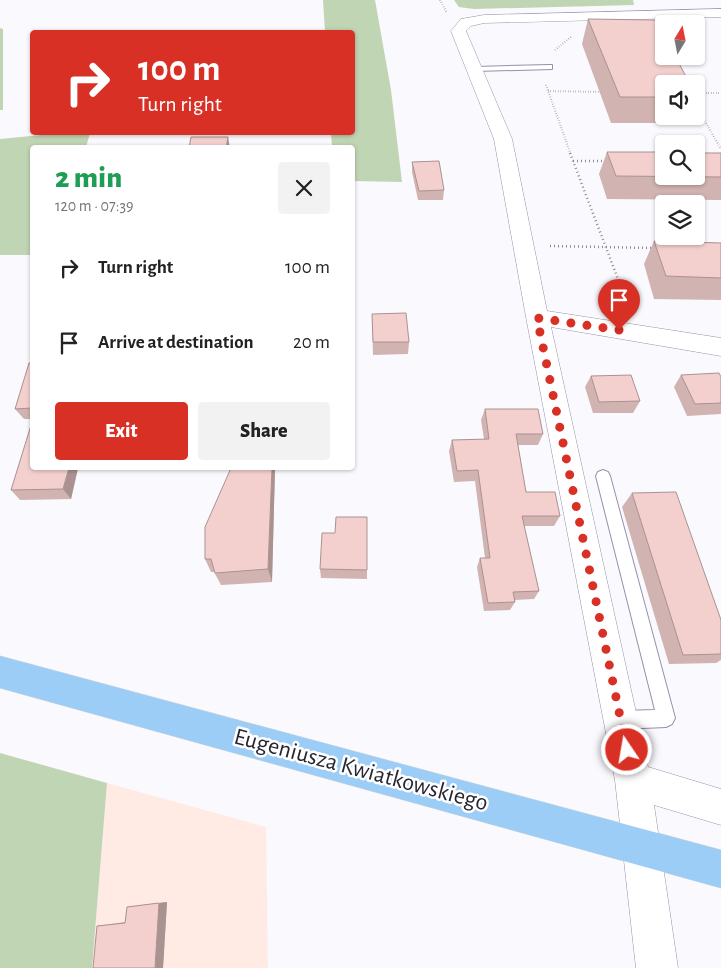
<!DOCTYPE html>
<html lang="en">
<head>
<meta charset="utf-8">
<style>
	body { margin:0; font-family:"Alegreya Sans",sans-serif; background:#f2f2f2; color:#222; height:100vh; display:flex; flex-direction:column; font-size:19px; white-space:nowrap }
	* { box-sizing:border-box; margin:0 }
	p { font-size:16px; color:#767676 }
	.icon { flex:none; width:28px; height:28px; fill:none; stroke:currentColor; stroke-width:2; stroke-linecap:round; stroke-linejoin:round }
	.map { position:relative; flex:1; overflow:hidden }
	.panel { position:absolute; left:30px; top:145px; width:325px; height:325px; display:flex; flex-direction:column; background:#fff; border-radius:5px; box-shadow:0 1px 4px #0004 }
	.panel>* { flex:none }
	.guide { position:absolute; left:30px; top:30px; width:325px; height:105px; border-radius:5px; box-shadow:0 1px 4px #0004; background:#d93025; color:#fff; overflow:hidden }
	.needle { width:32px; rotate:10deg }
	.fabs { position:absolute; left:655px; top:15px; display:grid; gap:10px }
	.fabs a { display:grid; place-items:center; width:50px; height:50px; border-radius:5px; background:#fff; box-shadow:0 1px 4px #0004; font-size:25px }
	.pin { position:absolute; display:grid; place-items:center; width:42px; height:42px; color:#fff; margin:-51px -21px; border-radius:50% 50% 50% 0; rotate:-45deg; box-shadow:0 0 5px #0007 }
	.pin .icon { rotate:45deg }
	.me { position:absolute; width:55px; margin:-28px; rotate:348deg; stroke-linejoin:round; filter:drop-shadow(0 0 4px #0008) }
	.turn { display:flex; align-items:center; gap:18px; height:105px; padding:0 25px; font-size:22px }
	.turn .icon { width:65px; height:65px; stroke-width:2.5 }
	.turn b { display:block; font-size:35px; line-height:42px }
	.round { display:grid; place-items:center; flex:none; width:52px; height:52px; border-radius:5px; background:#f2f2f2 }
	.overview { display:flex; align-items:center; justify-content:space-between; height:85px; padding:0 25px }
	h1 { font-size:30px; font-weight:800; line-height:38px; color:#1e9e55 }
	.primary-button { display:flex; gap:10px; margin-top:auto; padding:10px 25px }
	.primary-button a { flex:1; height:58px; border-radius:5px; background:#d93025; color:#fff; font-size:20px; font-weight:800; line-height:58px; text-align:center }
	.primary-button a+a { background:#f2f2f2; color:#222 }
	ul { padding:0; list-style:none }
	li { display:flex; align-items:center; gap:15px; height:75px; padding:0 25px }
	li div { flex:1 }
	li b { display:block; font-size:19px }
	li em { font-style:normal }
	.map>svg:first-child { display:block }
	.commercial { fill:#ffebe3 }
	.green { fill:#c0d5b4 }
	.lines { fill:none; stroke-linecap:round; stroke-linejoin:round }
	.service-casing { stroke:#9691ab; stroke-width:2 }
	.minor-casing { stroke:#9691ab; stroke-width:1 }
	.primary-casing { stroke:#d4d3d5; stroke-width:1 }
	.path-far1 { stroke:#8c8b92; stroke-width:2; stroke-dasharray:0.5 2; stroke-linecap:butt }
	.path { stroke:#8c8b92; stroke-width:2.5; stroke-dasharray:1 3; stroke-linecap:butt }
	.service { fill:#fff; fill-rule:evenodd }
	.minor { fill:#fff; fill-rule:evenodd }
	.primary { fill:#9bcdf7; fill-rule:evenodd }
	.wall { fill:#d1b3b1 }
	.shaded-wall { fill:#aa9290 }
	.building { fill:#f3d0ce; stroke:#aa9290 }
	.route { stroke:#d93025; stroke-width:9; stroke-dasharray:0 16.2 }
	.labels { text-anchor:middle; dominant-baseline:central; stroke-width:5; stroke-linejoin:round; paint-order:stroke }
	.near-street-label { font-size:24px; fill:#27252f; stroke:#fff }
</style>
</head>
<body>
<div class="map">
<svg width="721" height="968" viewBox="0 0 721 968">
	<rect width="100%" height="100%" fill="#faf9fe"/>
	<!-- commercial -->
	<polygon class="commercial" points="107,783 266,827 268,968 92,968"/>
	<!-- green -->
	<g class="green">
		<polygon points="323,0 375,0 391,90 402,182 353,181 352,148 332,147 331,133 352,132 352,32 325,32"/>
		<polygon points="454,0 633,0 634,5 474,9 459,7"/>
		<polygon points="0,28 3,29 3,110 0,110"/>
		<polygon points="62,133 90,133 86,147 32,148 32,255 0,255 0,139"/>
		<polygon points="0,753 107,783 92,968 0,968"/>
	</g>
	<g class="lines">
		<defs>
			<g id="service">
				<polygon points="549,65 552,65 552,69 475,71 471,69 475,67"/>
				<polygon points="603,470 608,472 610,476 675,718 672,724 666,727 620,729 614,726 611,720 614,714 620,711 655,710 596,476 598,472"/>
			</g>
			<polygon id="minor" points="721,9 721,17 484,23 471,26 466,31 512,139 547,311 721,338 721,356 551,327 648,767 721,789 721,825 654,805 678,968 636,968 615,780 526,317 494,139 451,31 461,19 484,15"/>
			<polygon id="primary" points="0,656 721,850 721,888 0,688"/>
		</defs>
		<!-- service casing -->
		<use href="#service" class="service-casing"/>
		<!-- minor casing -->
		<use href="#minor" class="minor-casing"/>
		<!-- primary casing -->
		<use href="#primary" class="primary-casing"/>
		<!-- path-far1 -->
		<g class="path-far1">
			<polyline points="440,0 447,13"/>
			<polyline points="555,50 571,37"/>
			<polyline points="546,85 571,155"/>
			<polyline points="548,91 603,92"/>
			<polyline points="696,93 721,93"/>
			<polyline points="696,106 721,149"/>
		</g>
		<!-- path -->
		<g class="path">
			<polyline points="570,153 629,308"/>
			<polyline points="573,161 607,161"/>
			<polyline points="550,246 653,248"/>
		</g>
		<!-- service -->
		<use href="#service" class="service"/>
		<!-- minor -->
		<use href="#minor" class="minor"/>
		<!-- primary -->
		<use href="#primary" class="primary"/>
	</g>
	<!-- wall -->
	<g class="wall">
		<polygon points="588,19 664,84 664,116 689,116 686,123 611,123 582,44"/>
		<polygon points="607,152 721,153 721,200 607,199 599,174"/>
		<polygon points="412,162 444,190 443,200 418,200 412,172"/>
		<polygon points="654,241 721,243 721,300 654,299 644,264"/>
		<polygon points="372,314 409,342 408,354 373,355"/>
		<polygon points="32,363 32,419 24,419 15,409"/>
		<polygon points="681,375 721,377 721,414 687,416 674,387"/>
		<polygon points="591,376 640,401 633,413 593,413 585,387"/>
		<polygon points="485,409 543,434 538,445 518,445 526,492 560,516 554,526 524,526 539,591 534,599 514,600 515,602 510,610 484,611 477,567 480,558 485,558 475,481 454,482 449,451 452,440 484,439 481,420"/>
		<polygon points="32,468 78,468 71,499 20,500 11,490"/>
		<polygon points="275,468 272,582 221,585 214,572 211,572 205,559"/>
		<polygon points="632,493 721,620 721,660 716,663 669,664 622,507"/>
		<polygon points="367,517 367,579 321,578 320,569 335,533"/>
		<polygon points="167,902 163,968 97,926 125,922 127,907"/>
	</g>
	<!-- shaded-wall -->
	<g class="shaded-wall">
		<polygon points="228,137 230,148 226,148"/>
		<polygon points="69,468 78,468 71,499 63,489"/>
		<polygon points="272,468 275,468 272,582 268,569"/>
		<polygon points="167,902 163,968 155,968 159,903"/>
	</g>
	<!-- building -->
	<g class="building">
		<polygon points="588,19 655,20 664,37 664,56 675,56 690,84 664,84 664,97 620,97"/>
		<polygon points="191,137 228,137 226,148 189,148"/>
		<polygon points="607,152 664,152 664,176 696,176 696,153 721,153 721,177 616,176"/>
		<polygon points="439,161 444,190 419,191 412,162"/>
		<polygon points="654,241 721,243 721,278 666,276"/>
		<polygon points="406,313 409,342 373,342 372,314"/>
		<polygon points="29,363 32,363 32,408 15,409"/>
		<polygon points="719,373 721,377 721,403 695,404 681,375"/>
		<polygon points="631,375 640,401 599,402 591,376"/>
		<polygon points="485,409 538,409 543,434 516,434 526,492 555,492 560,516 522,516 539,591 513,592 515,602 488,603 480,558 490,558 478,470 457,471 452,440 489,439"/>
		<polygon points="32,422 32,468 69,468 63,489 11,490"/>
		<polygon points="231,468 272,468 268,569 215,573 211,559 205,559 205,527"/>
		<polygon points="676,492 721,620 721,654 683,655 632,493"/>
		<polygon points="336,517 367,517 367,570 320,569 322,533 335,533"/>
		<polygon points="159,903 155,968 93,968 97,926 125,923 127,907"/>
	</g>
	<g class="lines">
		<!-- route -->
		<polyline class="route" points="619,330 537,318 627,750"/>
	</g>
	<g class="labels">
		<!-- near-street labels -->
		<g class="near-street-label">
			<text transform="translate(361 770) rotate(15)">Eugeniusza Kwiatkowskiego</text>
		</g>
	</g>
</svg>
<div class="fabs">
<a><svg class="needle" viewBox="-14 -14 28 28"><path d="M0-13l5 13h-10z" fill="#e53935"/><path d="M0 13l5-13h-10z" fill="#767676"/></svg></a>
<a><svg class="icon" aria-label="sound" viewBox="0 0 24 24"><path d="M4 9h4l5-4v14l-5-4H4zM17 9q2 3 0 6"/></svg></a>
<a><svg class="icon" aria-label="search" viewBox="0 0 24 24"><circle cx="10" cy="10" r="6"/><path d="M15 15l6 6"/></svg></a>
<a><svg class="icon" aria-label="layers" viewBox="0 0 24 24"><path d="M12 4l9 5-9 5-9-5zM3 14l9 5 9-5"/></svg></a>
</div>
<div class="pin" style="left:619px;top:330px;background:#d93025"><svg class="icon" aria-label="arrive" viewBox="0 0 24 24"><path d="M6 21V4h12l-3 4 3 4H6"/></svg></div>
<svg class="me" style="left:627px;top:750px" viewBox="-20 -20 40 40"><circle r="17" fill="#d93025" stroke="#fff" stroke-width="3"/><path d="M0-11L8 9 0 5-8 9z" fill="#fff"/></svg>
<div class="guide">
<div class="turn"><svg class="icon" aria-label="right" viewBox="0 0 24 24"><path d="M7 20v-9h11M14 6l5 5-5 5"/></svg><div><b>100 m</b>Turn right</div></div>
</div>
<section class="panel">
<div class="overview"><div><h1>2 min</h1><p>120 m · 07:39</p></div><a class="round"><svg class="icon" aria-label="close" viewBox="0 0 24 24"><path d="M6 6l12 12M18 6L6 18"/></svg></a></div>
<ul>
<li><svg class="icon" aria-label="right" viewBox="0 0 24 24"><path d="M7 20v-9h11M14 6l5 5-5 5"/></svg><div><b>Turn right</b></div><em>100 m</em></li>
<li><svg class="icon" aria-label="arrive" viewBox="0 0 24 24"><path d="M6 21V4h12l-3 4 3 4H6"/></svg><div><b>Arrive at destination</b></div><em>20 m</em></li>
</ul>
<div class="primary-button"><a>Exit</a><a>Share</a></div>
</section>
</div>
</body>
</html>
